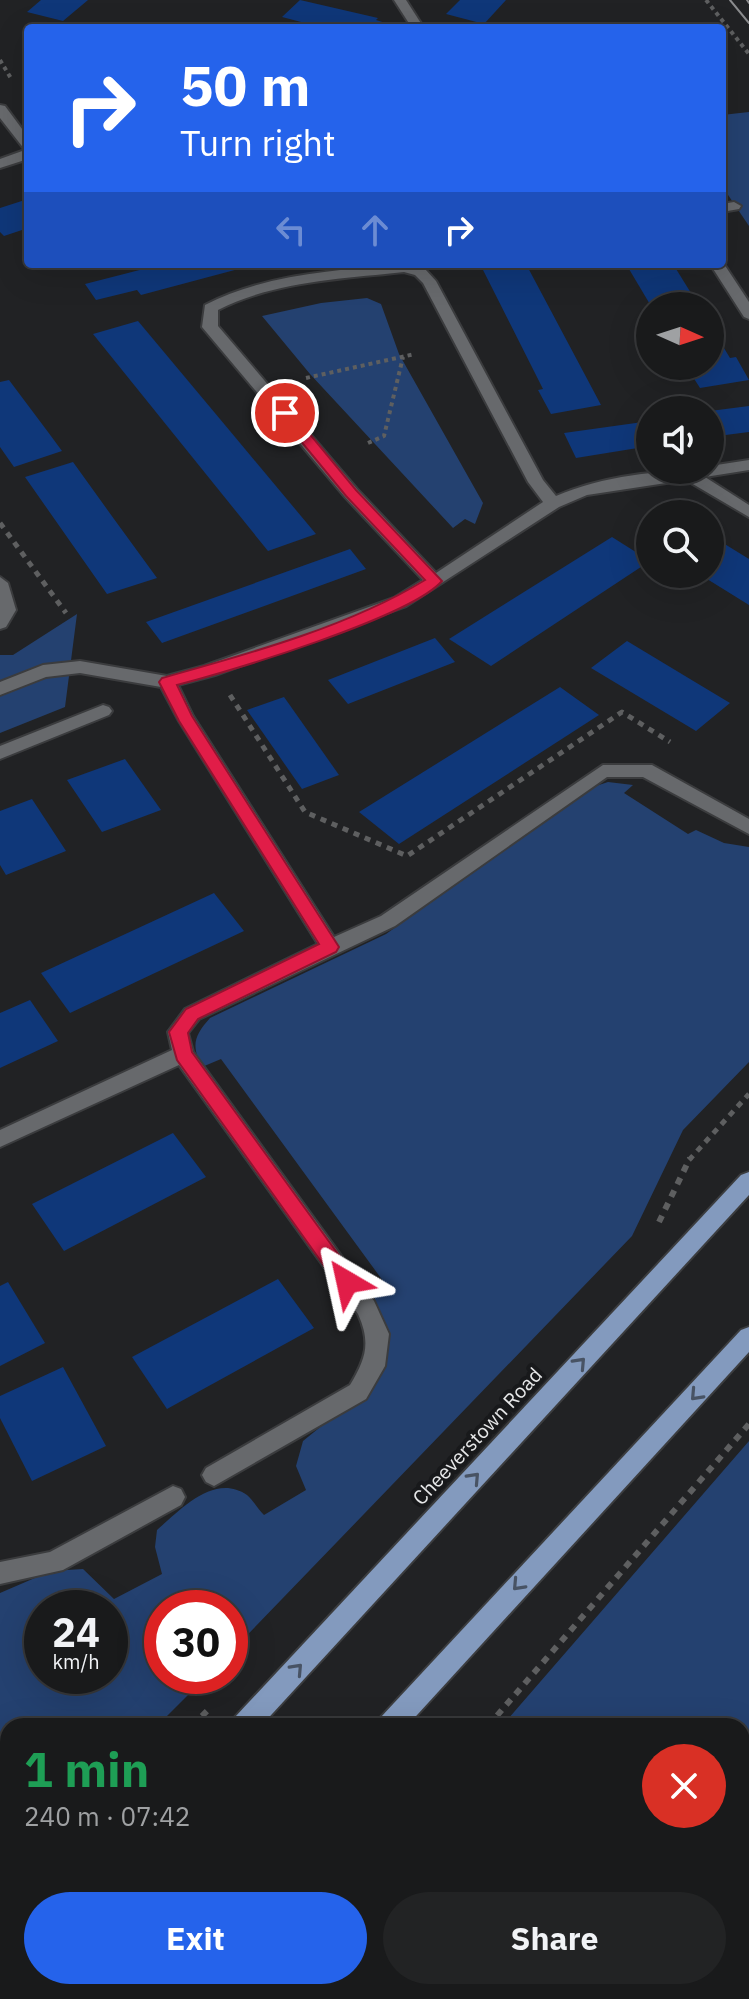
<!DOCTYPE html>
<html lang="en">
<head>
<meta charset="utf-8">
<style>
	body { margin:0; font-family:"IBM Plex Sans",sans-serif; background:#222324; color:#f1f3f6; height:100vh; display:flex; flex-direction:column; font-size:30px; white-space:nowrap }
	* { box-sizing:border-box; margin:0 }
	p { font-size:26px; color:#9fa1a3 }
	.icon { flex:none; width:44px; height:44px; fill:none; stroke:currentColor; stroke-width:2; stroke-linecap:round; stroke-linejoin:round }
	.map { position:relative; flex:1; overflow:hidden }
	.drawer { position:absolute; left:0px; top:1718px; width:750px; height:282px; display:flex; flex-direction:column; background:#191a1b; border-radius:24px 24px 0 0; box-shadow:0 8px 32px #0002,0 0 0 2px #37383a }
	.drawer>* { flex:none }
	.banner { position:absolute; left:24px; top:24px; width:702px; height:244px; border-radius:8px; box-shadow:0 8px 32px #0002,0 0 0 2px #37383a; background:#2563eb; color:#fff; overflow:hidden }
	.needle { width:52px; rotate:93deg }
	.controls { position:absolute; left:636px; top:292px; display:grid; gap:16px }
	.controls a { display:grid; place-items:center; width:88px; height:88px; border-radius:50%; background:#191a1b; box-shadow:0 8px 32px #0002,0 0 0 2px #37383a; font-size:40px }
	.speed { position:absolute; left:24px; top:1590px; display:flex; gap:16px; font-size:40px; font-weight:700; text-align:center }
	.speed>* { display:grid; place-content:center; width:104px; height:104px; border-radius:50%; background:#191a1b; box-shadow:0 8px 32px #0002,0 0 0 2px #37383a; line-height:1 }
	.speed small { font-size:20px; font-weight:400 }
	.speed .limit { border:12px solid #d22; background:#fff; color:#111 }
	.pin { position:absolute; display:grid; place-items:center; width:68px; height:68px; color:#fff; margin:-34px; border:4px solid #fff; border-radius:50%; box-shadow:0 2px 8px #0007 }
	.me { position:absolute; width:88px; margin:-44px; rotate:324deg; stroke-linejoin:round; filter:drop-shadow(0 0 6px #0008) }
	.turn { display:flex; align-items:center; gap:28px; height:168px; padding:0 24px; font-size:36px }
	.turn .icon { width:104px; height:104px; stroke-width:2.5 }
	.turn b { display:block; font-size:56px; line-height:68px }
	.lanes { display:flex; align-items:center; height:76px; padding:0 24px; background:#0003; justify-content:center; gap:40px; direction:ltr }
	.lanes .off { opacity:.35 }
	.round { display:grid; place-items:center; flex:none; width:84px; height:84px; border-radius:42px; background:#222324 }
	.head { display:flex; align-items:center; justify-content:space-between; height:136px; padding:0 24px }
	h1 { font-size:48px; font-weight:700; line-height:60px; color:#1e9e55 }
	.button { display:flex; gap:16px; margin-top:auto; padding:16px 24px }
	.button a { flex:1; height:92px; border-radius:48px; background:#2563eb; color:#fff; font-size:32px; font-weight:700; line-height:92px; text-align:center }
	.button a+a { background:#222324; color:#f1f3f6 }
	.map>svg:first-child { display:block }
	.green { fill:#244170; fill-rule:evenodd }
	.building { fill:#0f3779 }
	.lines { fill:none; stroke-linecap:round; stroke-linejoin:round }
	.minor-casing { stroke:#3b3c3e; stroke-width:4 }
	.major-casing { stroke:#3b3c3e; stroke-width:4 }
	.path-far2 { stroke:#5e5f60; stroke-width:4; stroke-dasharray:4 4; stroke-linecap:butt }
	.path-far1 { stroke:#5e5f60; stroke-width:5; stroke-dasharray:6 6; stroke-linecap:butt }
	.path { stroke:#5e5f60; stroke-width:6; stroke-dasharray:7 7; stroke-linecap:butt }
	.minor { fill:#67696c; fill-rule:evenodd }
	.major { fill:#839abe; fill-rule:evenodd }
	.tram { stroke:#8a8b8d; stroke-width:2 }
	.oneway { stroke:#485364 }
	.route { fill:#e11d48; stroke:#92132f; stroke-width:2 }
	.labels { text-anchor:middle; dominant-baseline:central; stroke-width:8; stroke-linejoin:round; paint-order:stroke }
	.street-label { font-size:20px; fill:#e6e7e8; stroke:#18191b }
</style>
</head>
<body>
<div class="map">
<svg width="749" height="1999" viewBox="0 0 749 1999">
	<rect width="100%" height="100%" fill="#212224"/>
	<!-- green -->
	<g class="green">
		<polygon points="749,112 749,226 722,186 722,115"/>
		<polygon points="367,298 381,304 399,354 483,503 475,524 465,519 453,528 310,374 262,316 321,303"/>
		<polygon points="77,614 65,707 0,733 0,655 13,655"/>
		<path d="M 608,782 L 633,785 L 624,793 L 688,834 L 696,830 L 724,843 L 749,847 L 749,1062 L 683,1130 L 632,1236 L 230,1653 L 230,1608 L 162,1608 L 162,1676 L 207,1676 L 157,1726 L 8,1726 L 8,1834 L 0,1835 L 0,1593 L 51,1571 L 83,1569 L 114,1599 L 162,1574 L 155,1547 L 157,1530 C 179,1511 214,1472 247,1495 C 253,1500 258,1509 264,1515 L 306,1490 L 296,1466 L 303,1441 L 356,1398 L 382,1320 L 367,1288 L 383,1281 L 221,1059 L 202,1067 C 191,1045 194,1036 210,1018 L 386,934 L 596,786 ZM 42,1608 L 110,1608 L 110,1676 L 42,1676 Z"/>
		<polygon points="749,1441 749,1848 742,1852 742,1726 502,1726"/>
		<polygon points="273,1992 527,1992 516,1999 267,1999"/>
	</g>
	<!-- building -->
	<g class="building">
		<polygon points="41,0 88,0 63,21 27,12"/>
		<polygon points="300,0 378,18 376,20 401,28 324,28 282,17"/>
		<polygon points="460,0 506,0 484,24 446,14"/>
		<polygon points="28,199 28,228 4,236 0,232 0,208"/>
		<polygon points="163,264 244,264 246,267 141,295 137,290 96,300 85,284"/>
		<polygon points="480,264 526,264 601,405 551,414 538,390 543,389"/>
		<polygon points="626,264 673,264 699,306 651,306"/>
		<polygon points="138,321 235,437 316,534 268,551 93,334"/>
		<polygon points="710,325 730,358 736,357 749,380 700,388 686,366 710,366"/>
		<polygon points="9,380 48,432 62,451 14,467 0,447 0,382"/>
		<polygon points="749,406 749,432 710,437 710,411"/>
		<polygon points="650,421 650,446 576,458 564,433"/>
		<polygon points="73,462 114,519 157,578 107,594 25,477"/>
		<polygon points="710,535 749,559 749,605 699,574 710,574"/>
		<polygon points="612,537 650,561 491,666 449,639"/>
		<polygon points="350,549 366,569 162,643 146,622"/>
		<polygon points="435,638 455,662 348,704 328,680"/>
		<polygon points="627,641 695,682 730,703 696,731 591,668"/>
		<polygon points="560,687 599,715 399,844 359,812"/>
		<polygon points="284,697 289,704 339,775 302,789 247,710"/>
		<polygon points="125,759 161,810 102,832 67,780"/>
		<polygon points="32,799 66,851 6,875 0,865 0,811"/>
		<polygon points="214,893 244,931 70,1013 41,973"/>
		<polygon points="30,1000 58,1041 0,1068 0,1013"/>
		<polygon points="173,1133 206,1177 64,1251 32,1204"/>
		<polygon points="278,1279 314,1328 167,1409 132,1357"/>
		<polygon points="8,1282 45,1343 0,1366 0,1286"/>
		<polygon points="63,1367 106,1446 32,1481 0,1418 0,1396"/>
		<polygon points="749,1868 749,1932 742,1922 742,1873"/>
	</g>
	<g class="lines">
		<defs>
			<g id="minor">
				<polygon points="394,0 406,0 424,28 412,28"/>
				<polygon points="0,105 5,106 28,137 28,159 0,168 0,159 25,150 0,118"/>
				<polygon points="734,202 741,206 739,209 722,212 722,204"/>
				<polygon points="722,261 749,302 749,319 744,317 710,264 722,264"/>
				<path d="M 400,264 L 425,269 L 436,281 L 543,480 L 556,496 C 602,476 660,470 710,470 L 710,466 L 749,460 L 749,470 L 705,477 L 749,505 L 749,517 L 686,480 L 587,495 L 559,507 L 406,606 L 215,675 L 178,685 L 193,716 L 334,937 L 381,916 L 603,765 L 652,765 L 749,819 L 749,834 L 643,777 L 607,777 L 395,926 L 199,1019 L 188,1033 L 193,1052 L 374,1301 L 389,1334 L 385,1366 L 366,1399 L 214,1486 L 206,1482 L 202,1475 L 206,1468 L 350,1385 C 366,1358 371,1343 358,1314 L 179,1065 L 0,1147 L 0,1130 L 172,1050 L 168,1032 L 185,1009 L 318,944 L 179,721 L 161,687 L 80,673 L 46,677 L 0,695 L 0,682 L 43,665 L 80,661 L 167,676 L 204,666 L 394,598 L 423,580 L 345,497 L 202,327 L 205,305 C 265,274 333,271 400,264 ZM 404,272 L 415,275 L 423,283 L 528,482 L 543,502 L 436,573 L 357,489 L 218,326 L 218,310 C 275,281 341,279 404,272 Z"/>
				<polygon points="0,577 8,583 16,610 6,627 0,629"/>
				<polygon points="103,705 109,707 112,711 109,715 0,759 0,746"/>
				<polygon points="173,1486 181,1489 185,1497 181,1505 63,1570 0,1584 0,1562 50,1552"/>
			</g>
			<g id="major">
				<polygon points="749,1172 749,1195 261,1726 231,1726 235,1717 741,1175"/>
				<polygon points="749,1327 749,1352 407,1726 377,1726 381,1717 741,1330"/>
				<polygon points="8,1949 8,1980 0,1984 0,1952"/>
				<polygon points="134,1992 166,1992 163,1999 131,1999"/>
			</g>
		</defs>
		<!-- minor casing -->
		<use href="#minor" class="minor-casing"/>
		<!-- major casing -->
		<use href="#major" class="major-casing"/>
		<!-- path-far2 -->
		<g class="path-far2">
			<polyline points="706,0 749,54"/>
			<polyline points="0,60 12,80"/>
			<polyline points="306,378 415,354"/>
			<polyline points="368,443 384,436 403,357"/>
		</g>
		<!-- path-far1 -->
		<g class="path-far1">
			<polyline points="0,523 66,613"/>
			<polyline points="230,695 305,812 407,856 622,712 670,742"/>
			<polyline points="689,1160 749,1094"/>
		</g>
		<!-- path -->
		<g class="path">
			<polyline points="659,1222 690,1158"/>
			<polyline points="192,1726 208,1710"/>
			<polyline points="488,1726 749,1424"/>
			<polyline points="0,1849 8,1849"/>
			<polyline points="251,1999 257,1992"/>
		</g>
		<!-- minor -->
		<use href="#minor" class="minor"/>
		<!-- major -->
		<use href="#major" class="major"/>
		<!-- tram -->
		<g class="tram">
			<polyline points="730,0 749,23"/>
			<polyline points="747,0 749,3"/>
		</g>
	</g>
	<!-- one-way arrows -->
	<defs><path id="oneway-chevron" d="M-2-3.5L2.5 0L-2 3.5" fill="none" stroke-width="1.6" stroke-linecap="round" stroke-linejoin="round" transform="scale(2)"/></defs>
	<g class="oneway">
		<use href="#oneway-chevron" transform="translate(580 1363) rotate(-47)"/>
		<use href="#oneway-chevron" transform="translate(696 1395) rotate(133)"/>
		<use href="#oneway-chevron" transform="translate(474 1478) rotate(-47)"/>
		<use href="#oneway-chevron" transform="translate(518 1585) rotate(133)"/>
		<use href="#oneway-chevron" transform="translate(297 1669) rotate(-47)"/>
	</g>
	<!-- route -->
	<path class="route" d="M 280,410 L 290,410 L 356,490 L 442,581 C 411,617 229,672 177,685 L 192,716 L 339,947 L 336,952 L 198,1019 L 188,1033 L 192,1052 L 354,1276 L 357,1282 L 347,1291 L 340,1288 L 177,1060 L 169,1032 L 186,1009 L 319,944 L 179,721 L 159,682 L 162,678 C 248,654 348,627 425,580 L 346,496 L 280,416 Z"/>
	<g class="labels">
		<!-- street labels -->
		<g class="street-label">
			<text transform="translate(477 1436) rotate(-47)">Cheeverstown Road</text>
		</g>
	</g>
</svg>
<div class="controls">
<a><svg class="needle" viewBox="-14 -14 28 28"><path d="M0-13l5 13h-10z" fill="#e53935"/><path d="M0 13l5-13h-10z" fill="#9fa1a3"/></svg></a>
<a><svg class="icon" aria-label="sound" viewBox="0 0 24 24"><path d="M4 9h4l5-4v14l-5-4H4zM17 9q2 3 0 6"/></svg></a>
<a><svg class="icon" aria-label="search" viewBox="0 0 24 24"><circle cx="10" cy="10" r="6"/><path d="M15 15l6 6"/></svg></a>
</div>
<div class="speed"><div>24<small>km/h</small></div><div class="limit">30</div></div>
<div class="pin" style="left:285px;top:413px;background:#d93025"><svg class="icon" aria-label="arrive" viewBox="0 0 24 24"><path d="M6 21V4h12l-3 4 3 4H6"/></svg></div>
<svg class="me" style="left:347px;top:1282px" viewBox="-20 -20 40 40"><path d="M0-17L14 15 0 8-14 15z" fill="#e11d48" stroke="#fff" stroke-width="4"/></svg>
<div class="banner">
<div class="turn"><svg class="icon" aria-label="right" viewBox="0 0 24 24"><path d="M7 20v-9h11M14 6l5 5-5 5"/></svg><div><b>50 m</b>Turn right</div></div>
<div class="lanes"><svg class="icon off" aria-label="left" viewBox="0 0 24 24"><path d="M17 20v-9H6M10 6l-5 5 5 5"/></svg><svg class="icon off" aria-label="ahead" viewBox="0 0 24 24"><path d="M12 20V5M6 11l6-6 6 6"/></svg><svg class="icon" aria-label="right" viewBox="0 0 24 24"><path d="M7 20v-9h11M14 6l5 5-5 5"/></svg></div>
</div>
<section class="drawer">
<div class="head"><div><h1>1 min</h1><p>240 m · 07:42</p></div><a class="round" style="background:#d93025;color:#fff"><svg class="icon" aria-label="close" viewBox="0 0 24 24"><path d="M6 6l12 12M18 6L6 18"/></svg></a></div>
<div class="button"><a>Exit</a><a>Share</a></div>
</section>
</div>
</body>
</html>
